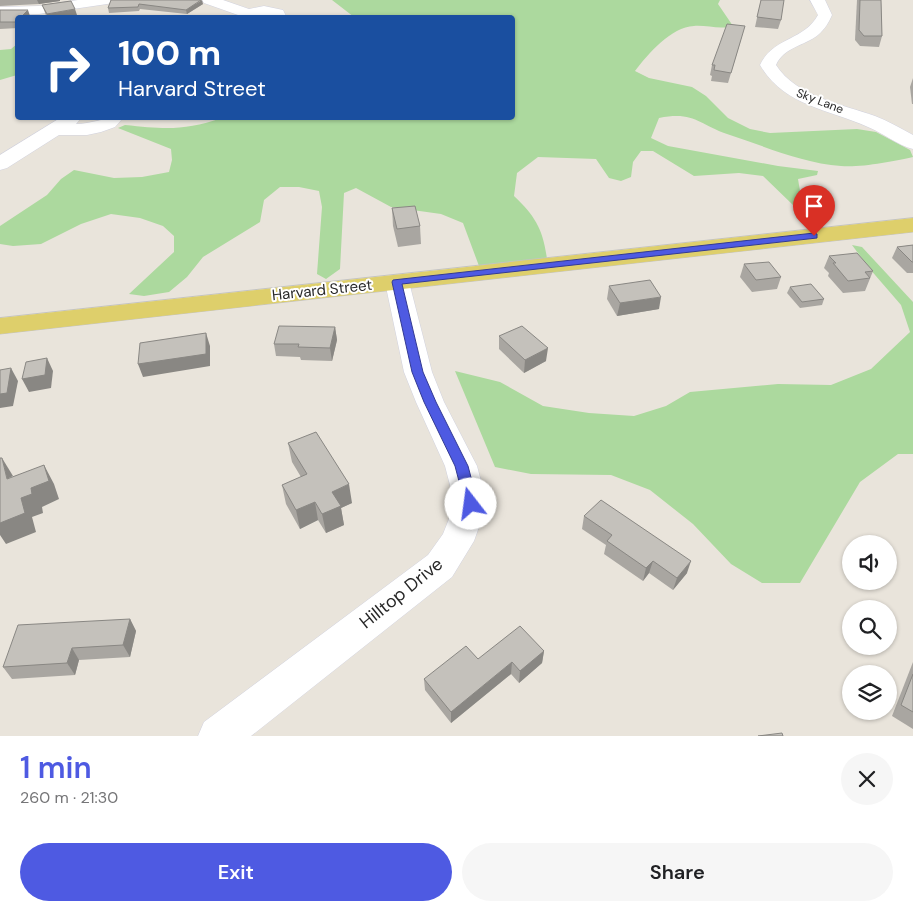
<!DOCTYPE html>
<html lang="en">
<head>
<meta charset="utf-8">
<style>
	body { margin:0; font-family:"DM Sans",sans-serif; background:#f6f6f6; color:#202124; height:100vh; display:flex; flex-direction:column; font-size:19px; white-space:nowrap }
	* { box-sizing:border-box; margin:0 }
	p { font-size:16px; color:#757577 }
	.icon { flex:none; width:28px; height:28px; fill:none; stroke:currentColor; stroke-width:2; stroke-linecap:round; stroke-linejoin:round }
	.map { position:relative; height:736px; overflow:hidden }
	.drawer { display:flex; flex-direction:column; background:#fff; flex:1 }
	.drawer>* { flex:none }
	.top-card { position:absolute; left:15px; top:15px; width:500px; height:105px; border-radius:5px; box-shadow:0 1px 4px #0004; background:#1a4fa0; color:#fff; overflow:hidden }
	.controls { position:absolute; left:842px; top:535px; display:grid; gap:10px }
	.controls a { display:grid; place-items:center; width:55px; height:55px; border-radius:50%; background:#fff; box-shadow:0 1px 4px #0004; font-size:25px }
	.pin { position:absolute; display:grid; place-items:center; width:42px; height:42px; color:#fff; margin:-51px -21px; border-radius:50% 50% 50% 0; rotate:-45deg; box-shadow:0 0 5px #0007 }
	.pin .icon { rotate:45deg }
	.me { position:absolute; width:55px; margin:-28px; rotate:345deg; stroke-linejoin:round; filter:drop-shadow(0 0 4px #0008) }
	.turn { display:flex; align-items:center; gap:18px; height:105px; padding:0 20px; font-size:22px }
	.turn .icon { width:65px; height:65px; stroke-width:2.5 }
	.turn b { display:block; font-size:35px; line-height:42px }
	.round { display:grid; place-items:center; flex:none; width:52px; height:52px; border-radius:26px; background:#f6f6f6 }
	.overview { display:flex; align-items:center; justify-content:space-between; height:85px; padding:0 20px }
	h1 { font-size:30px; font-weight:600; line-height:38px; color:#4e5ae2 }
	.primary-button { display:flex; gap:10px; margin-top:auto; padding:10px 20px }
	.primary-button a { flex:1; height:58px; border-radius:30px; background:#4e5ae2; color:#fff; font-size:20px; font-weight:600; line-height:58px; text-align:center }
	.primary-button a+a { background:#f6f6f6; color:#202124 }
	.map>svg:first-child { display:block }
	.green { fill:#acd99e }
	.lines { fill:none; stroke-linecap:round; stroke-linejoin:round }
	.minor-casing { stroke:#d1d2df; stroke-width:1 }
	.major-casing { stroke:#c3c3c3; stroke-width:1 }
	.minor { fill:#fff; fill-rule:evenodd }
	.major { fill:#decf6b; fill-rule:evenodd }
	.wall { fill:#a9a6a1 }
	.shaded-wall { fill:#898783 }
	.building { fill:#c4c1bb; stroke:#898783 }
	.route { fill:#4e5ae2; stroke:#333a93 }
	.labels { text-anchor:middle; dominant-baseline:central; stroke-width:4; stroke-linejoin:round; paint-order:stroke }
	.far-street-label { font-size:12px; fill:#282828; stroke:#fff }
	.street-label { font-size:15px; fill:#282828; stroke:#fff }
	.near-street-label { font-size:18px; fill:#282828; stroke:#fff }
</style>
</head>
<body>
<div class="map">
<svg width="913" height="736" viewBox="0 0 913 736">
	<rect width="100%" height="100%" fill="#e9e4db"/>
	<!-- green -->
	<g class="green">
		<path d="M 332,0 L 720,0 L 718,4 L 733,26 C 720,30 707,25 694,26 C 671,27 648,54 635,71 L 649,78 L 692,87 L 706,96 L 728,118 L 750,129 L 770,133 L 857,129 L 876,132 L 910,150 L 913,157 C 895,161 859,168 841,166 C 802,163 764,146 727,134 C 698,124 694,111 659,118 L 651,138 L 668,146 L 778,166 L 818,171 L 817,175 L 798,179 L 800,191 L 811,206 L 808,212 L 793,205 L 763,176 L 739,173 L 694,176 L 653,151 L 641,151 L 633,162 L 631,177 L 621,181 L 609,178 L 596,159 L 538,157 L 517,173 L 514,196 C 535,216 543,229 547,259 L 479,266 L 463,223 L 441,214 L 391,207 L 356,188 L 344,193 L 340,269 L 326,279 L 317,274 L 322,207 L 319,191 L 299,187 L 280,187 L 264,200 L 260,222 L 203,257 L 187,277 L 169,292 L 144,296 L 129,294 L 174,252 L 174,236 L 163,226 L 140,218 L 111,214 L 81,224 L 41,244 L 13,246 L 0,244 L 0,226 L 47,195 L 61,179 L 74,170 L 114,178 L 142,177 L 169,172 L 172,160 L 171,149 L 118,128 L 125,125 C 164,129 184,131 222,118 L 512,118 L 512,18 L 354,17 Z"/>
		<polygon points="17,44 17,75 0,80 0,50 11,49"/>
		<polygon points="852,245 862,247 913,302 913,454 898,454 860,482 800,583 762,583 731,564 693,524 650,490 611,475 531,474 495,467 455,371 500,382 543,406 589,413 634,416 666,406 690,392 778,384 831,385 871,369 910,332 901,305 869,268"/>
	</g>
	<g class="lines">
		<defs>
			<g id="minor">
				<polygon points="78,0 114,0 112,3 107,4 39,14 0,15 0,7 39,6"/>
				<polygon points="202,0 223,0 249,9 264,6 283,10 287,18 272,18 264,15 253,18 236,18 238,15 204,3"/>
				<path d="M 810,0 L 825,0 L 832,15 C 829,22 825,29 818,35 C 804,46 784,47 776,65 C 797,97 841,104 875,116 C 888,121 900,128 913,135 L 913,149 C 897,145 883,133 868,127 C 828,109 784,106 760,65 C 773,37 804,41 818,15 Z"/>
				<path d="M 60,118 L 81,118 L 76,124 C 93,124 106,116 123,118 L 115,127 L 101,132 L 87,135 L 59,135 L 7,168 L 0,170 L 0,155 Z"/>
				<polygon points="397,275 406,277 409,282 432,372 444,402 477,466 487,504 474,541 452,577 251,736 198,736 204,722 428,555 443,534 455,504 445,466 416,402 404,372 385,282 388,277"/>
			</g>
			<polygon id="major" points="913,218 913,232 0,334 0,318"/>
		</defs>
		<!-- minor casing -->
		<use href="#minor" class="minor-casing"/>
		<!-- major casing -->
		<use href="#major" class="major-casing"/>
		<!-- minor -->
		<use href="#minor" class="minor"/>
		<!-- major -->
		<use href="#major" class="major"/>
	</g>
	<!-- wall -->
	<g class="wall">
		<polygon points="0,0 60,0 60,1 39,4 0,6"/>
		<polygon points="111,0 203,4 187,14 140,9 139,11 109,13 108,8"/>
		<polygon points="761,0 781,20 778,29 755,27"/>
		<polygon points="857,0 881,0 882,36 879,47 860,46 855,40"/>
		<polygon points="42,5 78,18 47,18"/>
		<polygon points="0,10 30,16 18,18 18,28 0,29"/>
		<polygon points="742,36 728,83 711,81 712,76 710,75 712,65"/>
		<polygon points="913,78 913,104 912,104 910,87"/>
		<polygon points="392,208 420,226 421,244 398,247 393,226"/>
		<polygon points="913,245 913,273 907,273 892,258 897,247"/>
		<polygon points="829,256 873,271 865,291 843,293 828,276 829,273 824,268"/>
		<polygon points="744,264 781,277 777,289 752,292 740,277"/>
		<polygon points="609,286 659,309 617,316 607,299"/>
		<polygon points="790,287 824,299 822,305 800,308 787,293"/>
		<polygon points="335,327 337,340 332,361 301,360 300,357 276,356 274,344"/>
		<polygon points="499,336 546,361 524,373 499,349"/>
		<polygon points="288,443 352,503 341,508 344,525 326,533 318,520 300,529 286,504 282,485 301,477 292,462"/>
		<polygon points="584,516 687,573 673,590 649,573 643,581 604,554 606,545 582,529"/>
		<polygon points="130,619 136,631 130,657 79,660 75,675 12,679 3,667"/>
		<polygon points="544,651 542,663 519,683 511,674 451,723 425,690 424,679 478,659"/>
		<polygon points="913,662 913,729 892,716"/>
	</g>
	<!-- shaded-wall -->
	<g class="shaded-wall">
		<polygon points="37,0 60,0 60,1 39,4"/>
		<polygon points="202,0 203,4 187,14 186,10"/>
		<polygon points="75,9 78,18 48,18 47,14"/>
		<polygon points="28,10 30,16 29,18 20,18"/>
		<polygon points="661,297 659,309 617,316 620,303"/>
		<polygon points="335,327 337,340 332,361 330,348"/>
		<polygon points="206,333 210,346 210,366 143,377 138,364"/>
		<polygon points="548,348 546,361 524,373 525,360"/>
		<polygon points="47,358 53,371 51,388 29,392 22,379"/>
		<polygon points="11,368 18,381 13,406 0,408 0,394"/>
		<polygon points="2,458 13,476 7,479"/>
		<polygon points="44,465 54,484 59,499 42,507 43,513 32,517 36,532 6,544 0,535 0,523 21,498"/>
		<polygon points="349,484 352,503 341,508 344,525 326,533 322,514 332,492"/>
		<polygon points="315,502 318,520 300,529 296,510"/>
		<polygon points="653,561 649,573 643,581 646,568"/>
		<polygon points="691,561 687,573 673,590 677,578"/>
		<polygon points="130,619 136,631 130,657 123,645"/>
		<polygon points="72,648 79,660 75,675 67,663"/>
		<polygon points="544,651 542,663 519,683 520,671"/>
		<polygon points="512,662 511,674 451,723 451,712"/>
	</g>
	<!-- building -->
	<g class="building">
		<polygon points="111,0 201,0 186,10 139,4 138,7 108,8"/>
		<polygon points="761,0 784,0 781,20 757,17"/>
		<polygon points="860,0 881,0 882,36 864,36 859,30"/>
		<polygon points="71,1 75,9 47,14 42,5"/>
		<polygon points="0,10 28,10 20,18 18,18 18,20 16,22 0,22"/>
		<polygon points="727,24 745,26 731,73 714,70 715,65 712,65"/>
		<polygon points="415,206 420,226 397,229 392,208"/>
		<polygon points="913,245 913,262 912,262 897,247"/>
		<polygon points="857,253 873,271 865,272 870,278 848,281 833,263 836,263 829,256"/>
		<polygon points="769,262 781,277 756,280 744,264"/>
		<polygon points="650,280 661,297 620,303 609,286"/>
		<polygon points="811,284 824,299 802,302 790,287"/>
		<polygon points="279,326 335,327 330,348 298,347 299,344 274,344"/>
		<polygon points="522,326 548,348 525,360 499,336"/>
		<polygon points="206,333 206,354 138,364 140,343"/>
		<polygon points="47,358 45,375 22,379 26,362"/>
		<polygon points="11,368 7,393 0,394 0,370"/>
		<polygon points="316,432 349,484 332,492 341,506 322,514 315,502 296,510 282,485 307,474 288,443"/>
		<polygon points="0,458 2,458 7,479 44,465 49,481 31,488 32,494 21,498 25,513 0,523"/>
		<polygon points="601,500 691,561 677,578 653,561 646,568 607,541 612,535 584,516"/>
		<polygon points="130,619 123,645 72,648 67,663 3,667 18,625"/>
		<polygon points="520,626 544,651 520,671 512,662 451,712 424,679 466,646 478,659"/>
		<polygon points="913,674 913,712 901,705"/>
		<polygon points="782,733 783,736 758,736"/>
	</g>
	<!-- route -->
	<polygon class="route" points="814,233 817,234 817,238 402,284 423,372 436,402 468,466 478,504 476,508 471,509 466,508 455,466 424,402 412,372 392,282 393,280"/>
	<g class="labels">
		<!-- far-street labels -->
		<g class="far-street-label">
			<text transform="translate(820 101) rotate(21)">Sky Lane</text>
		</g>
		<!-- street labels -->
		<g class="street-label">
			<text transform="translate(322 290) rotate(-6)">Harvard Street</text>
		</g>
		<!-- near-street labels -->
		<g class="near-street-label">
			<text transform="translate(401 593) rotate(-39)">Hilltop Drive</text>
		</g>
	</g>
</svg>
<div class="controls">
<a><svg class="icon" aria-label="sound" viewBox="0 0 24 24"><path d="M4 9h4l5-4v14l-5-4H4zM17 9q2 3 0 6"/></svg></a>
<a><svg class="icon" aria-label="search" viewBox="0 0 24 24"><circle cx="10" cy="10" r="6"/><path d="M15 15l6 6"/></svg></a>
<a><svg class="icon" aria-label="layers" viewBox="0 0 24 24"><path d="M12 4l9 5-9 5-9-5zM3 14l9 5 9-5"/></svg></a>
</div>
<div class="pin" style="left:814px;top:236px;background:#d93025"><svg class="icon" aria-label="arrive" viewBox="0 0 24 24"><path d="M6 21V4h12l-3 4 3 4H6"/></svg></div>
<svg class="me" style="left:471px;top:504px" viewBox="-20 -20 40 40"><circle r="19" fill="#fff"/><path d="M0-13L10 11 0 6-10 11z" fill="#4e5ae2"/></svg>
<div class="top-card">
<div class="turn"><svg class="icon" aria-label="right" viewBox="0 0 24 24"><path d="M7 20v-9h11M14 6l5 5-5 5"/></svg><div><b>100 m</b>Harvard Street</div></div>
</div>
</div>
<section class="drawer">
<div class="overview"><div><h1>1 min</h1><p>260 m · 21:30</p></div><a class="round"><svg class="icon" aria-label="close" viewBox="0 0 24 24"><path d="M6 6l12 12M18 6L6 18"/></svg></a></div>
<div class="primary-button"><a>Exit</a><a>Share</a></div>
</section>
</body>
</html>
